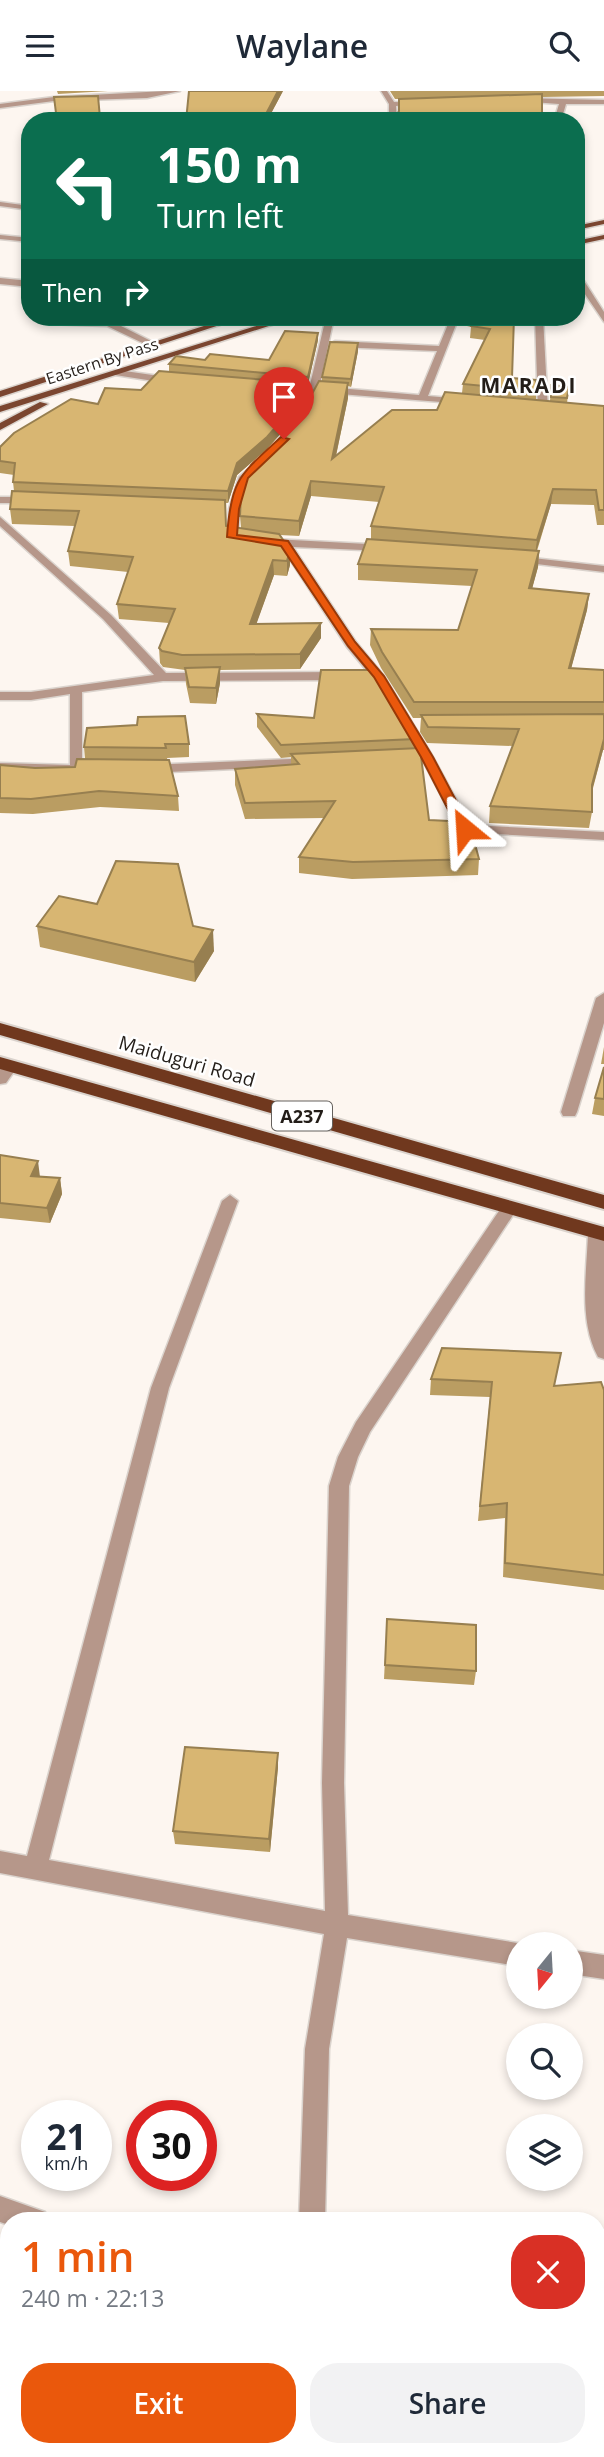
<!DOCTYPE html>
<html lang="en">
<head>
<meta charset="utf-8">
<style>
	body { margin:0; font-family:"Open Sans",sans-serif; background:#f2f2f3; color:#1f2937; height:100vh; display:flex; flex-direction:column; font-size:26px; white-space:nowrap }
	* { box-sizing:border-box; margin:0 }
	p { font-size:23px; color:#747a83 }
	.icon { flex:none; width:38px; height:38px; fill:none; stroke:currentColor; stroke-width:2; stroke-linecap:round; stroke-linejoin:round }
	.map { position:relative; flex:1; overflow:hidden }
	.side { position:absolute; left:0px; top:2121px; width:606px; height:245px; display:flex; flex-direction:column; background:#fff; border-radius:28px 28px 0 0; box-shadow:0 4px 10px #0003 }
	.side>* { flex:none }
	.hud { position:absolute; left:21px; top:21px; width:564px; height:214px; border-radius:28px; box-shadow:0 4px 10px #0003; background:#0b6e4f; color:#fff; overflow:hidden }
	.needle { width:46px; rotate:198deg }
	.buttons { position:absolute; left:506px; top:1841px; display:grid; gap:14px }
	.buttons a { display:grid; place-items:center; width:77px; height:77px; border-radius:50%; background:#fff; box-shadow:0 4px 10px #0003; font-size:35px }
	.speed { position:absolute; left:21px; top:2009px; display:flex; gap:14px; font-size:35px; font-weight:700; text-align:center }
	.speed>* { display:grid; place-content:center; width:91px; height:91px; border-radius:50%; background:#fff; box-shadow:0 4px 10px #0003; line-height:1 }
	.speed small { font-size:18px; font-weight:400 }
	.speed .limit { border:10px solid #d22; background:#fff; color:#111 }
	.pin { position:absolute; display:grid; place-items:center; width:60px; height:60px; color:#fff; margin:-72px -30px; border-radius:50% 50% 50% 0; rotate:-45deg; box-shadow:0 0 7px #0007 }
	.pin .icon { rotate:45deg }
	.me { position:absolute; width:77px; margin:-38px; rotate:333deg; stroke-linejoin:round; filter:drop-shadow(0 0 5px #0008) }
	.turn { display:flex; align-items:center; gap:24px; height:147px; padding:0 21px; font-size:32px }
	.turn .icon { width:91px; height:91px; stroke-width:2.5 }
	.turn b { display:block; font-size:49px; line-height:60px }
	.then { display:flex; align-items:center; height:66px; padding:0 21px; background:#0003; gap:14px; font-size:26px }
	.round { display:grid; place-items:center; flex:none; width:74px; height:74px; border-radius:28px; background:#f2f2f3 }
	.overview { display:flex; align-items:center; justify-content:space-between; height:119px; padding:0 21px }
	h1 { font-size:42px; font-weight:600; line-height:52px; color:#ea580c }
	.primary-button { display:flex; gap:14px; margin-top:auto; padding:14px 21px }
	.primary-button a { flex:1; height:80px; border-radius:28px; background:#ea580c; color:#fff; font-size:28px; font-weight:600; line-height:80px; text-align:center }
	.primary-button a+a { background:#f2f2f3; color:#1f2937 }
	header { display:flex; justify-content:space-between; align-items:center; height:91px; padding:0 21px; background:#fff; font-size:32px; font-weight:600 }
	.map>svg:first-child { display:block }
	.lines { fill:none; stroke-linecap:round; stroke-linejoin:round }
	.minor-casing { stroke:#dad3cd; stroke-width:3 }
	.primary-casing { stroke:#dad3cd; stroke-width:3 }
	.trunk-casing { stroke:#dad3cd; stroke-width:4 }
	.minor { fill:#b6978a; fill-rule:evenodd }
	.primary { fill:#7b4630; fill-rule:evenodd }
	.trunk { fill:#70381e; fill-rule:evenodd }
	.wall { fill:#ba9d62 }
	.shaded-wall { fill:#977f50 }
	.building { fill:#d8b672; stroke:#977f50; stroke-width:2 }
	.route { fill:#ea580c; stroke:#983908; stroke-width:2 }
	.labels { text-anchor:middle; dominant-baseline:central; stroke-width:5; stroke-linejoin:round; paint-order:stroke }
	.far-street-label { font-size:16px; fill:#231d18; stroke:#fff }
	.shield { fill:#fff; stroke:#65615d; stroke-width:2 }
	.shield-label { font-size:18px; font-weight:bold; fill:#231d18 }
	.street-label { font-size:19px; fill:#231d18; stroke:#fff }
	.far-district-label { font-size:21px; font-weight:bold; letter-spacing:2px; fill:#231d18; stroke:#fff }
</style>
</head>
<body>
<header><svg class="icon" aria-label="menu" viewBox="0 0 24 24"><path d="M4 6h16M4 12h16M4 18h16"/></svg>Waylane<svg class="icon" aria-label="search" viewBox="0 0 24 24"><circle cx="10" cy="10" r="6"/><path d="M15 15l6 6"/></svg></header>
<div class="map">
<svg width="604" height="2366" viewBox="0 0 604 2366">
	<rect width="100%" height="100%" fill="#fdf6f0"/>
	<g class="lines">
		<defs>
			<g id="minor">
				<polygon points="165,0 180,0 147,7 54,10 0,17 0,13 54,6"/>
				<polygon points="381,0 387,0 394,11 426,12 396,15 397,30 389,30 389,13"/>
				<polygon points="521,7 604,9 604,13 566,13 561,30 554,30 559,13 519,10"/>
				<polygon points="0,111 30,115 30,119 0,115"/>
				<polygon points="0,144 30,147 30,151 0,148"/>
				<polygon points="576,182 579,182 604,221 604,231 576,190"/>
				<polygon points="0,187 30,190 30,196 0,193"/>
				<polygon points="33,226 109,229 159,254 151,256 107,235 46,233"/>
				<polygon points="326,226 334,226 319,298 300,336 292,338 309,298"/>
				<polygon points="451,226 459,226 428,305 463,308 468,311 466,313 327,302 322,299 327,296 419,304 437,260 335,256 330,253 335,250 439,255"/>
				<polygon points="535,226 543,226 548,320 543,323 538,320"/>
				<polygon points="118,279 173,287 178,290 173,293 115,284 113,282"/>
				<polygon points="263,365 272,367 249,387 239,418 238,444 250,448 245,451 228,448 229,418 239,386"/>
				<polygon points="0,406 35,406 40,409 35,412 0,412"/>
				<polygon points="0,426 111,524 166,582 342,581 348,585 342,589 163,590 82,601 82,681 0,680 0,672 70,674 70,603 31,609 0,609 0,601 31,601 154,584 103,528 0,435"/>
				<polygon points="273,448 386,454 391,457 386,460 293,456 356,551 384,585 433,666 470,734 604,741 604,749 460,741 421,666 373,587 347,556 281,455 269,453 268,451"/>
				<polygon points="515,465 604,475 604,481 511,470 511,466"/>
				<polygon points="315,667 321,671 320,674 147,682 141,678 147,674"/>
				<polygon points="604,902 604,932 577,1021 575,1025 563,1025 561,1021 596,907"/>
				<polygon points="10,970 18,975 6,992 0,993 0,977"/>
				<polygon points="230,1104 238,1110 169,1297 49,1769 325,1820 322,1692 329,1395 338,1366 356,1331 503,1114 515,1114 517,1118 370,1341 358,1366 349,1395 344,1692 348,1824 523,1853 518,1853 518,1875 347,1847 329,1958 325,2130 299,2130 305,1958 324,1843 0,1782 0,1760 27,1765 151,1297 222,1110"/>
				<path d="M 597,1135 L 604,1138 L 604,1268 L 598,1266 C 578,1229 587,1181 588,1141 Z"/>
				<polygon points="570,1859 604,1864 604,1888 570,1883"/>
				<polygon points="0,2105 45,2121 49,2130 9,2130 9,2134 0,2131"/>
				<polygon points="597,2280 604,2282 604,2310 597,2308"/>
			</g>
			<g id="primary">
				<polygon points="604,129 604,133 576,139 576,135"/>
				<polygon points="604,144 604,148 576,154 576,150"/>
				<polygon points="232,226 244,226 0,306 0,300"/>
				<polygon points="285,226 297,226 0,321 0,315"/>
				<polygon points="40,311 48,313 0,339 0,332"/>
			</g>
			<g id="trunk">
				<polygon points="0,932 604,1104 604,1118 0,944"/>
				<polygon points="0,966 604,1136 604,1150 0,978"/>
			</g>
		</defs>
		<!-- minor casing -->
		<use href="#minor" class="minor-casing"/>
		<!-- primary casing -->
		<use href="#primary" class="primary-casing"/>
		<!-- trunk casing -->
		<use href="#trunk" class="trunk-casing"/>
		<!-- minor -->
		<use href="#minor" class="minor"/>
		<!-- primary -->
		<use href="#primary" class="primary"/>
		<!-- trunk -->
		<use href="#trunk" class="trunk"/>
	</g>
	<!-- wall -->
	<g class="wall">
		<polygon points="57,0 108,0 58,3"/>
		<polygon points="283,0 267,30 186,30"/>
		<polygon points="390,0 604,0 604,5 542,6 542,30 394,30 399,21 399,8 395,8"/>
		<polygon points="442,226 449,226 446,231 442,230"/>
		<polygon points="459,226 514,226 512,287 536,300 536,309 550,310 551,294 569,296 567,312 604,315 604,434 597,434 594,414 551,413 537,460 539,460 538,476 532,497 589,503 587,519 571,577 604,579 604,659 603,659 592,701 592,721 589,737 489,732 490,715 513,655 427,652 420,641 421,627 413,627 381,577 370,554 371,538 458,539 472,495 358,489 358,473 371,448 371,435 379,411 311,405 299,445 280,444 290,474 287,485 274,484 256,533 321,547 300,578 220,579 220,592 216,613 190,612 186,593 185,579 163,576 160,572 159,557 169,532 119,528 117,513 128,481 70,475 68,460 75,435 12,433 10,418 14,400 13,391 14,384 0,382 0,356 98,313 141,299 169,281 169,273 205,269 269,269 318,242 318,249 308,293 303,293 303,303 290,332 267,358 237,384 228,412 225,412 226,435 241,437 240,425 279,351 301,323 322,291 322,286 358,260 351,296 348,295 348,307 336,365 437,319 462,302 463,293 485,249 470,247 471,236 459,233"/>
		<polygon points="257,623 314,627 415,648 415,657 429,729 479,768 478,784 352,788 299,782 299,766 324,727 245,728 235,694 235,678 291,674 291,666 281,667 257,636"/>
		<polygon points="189,653 189,666 167,667 178,705 179,720 100,716 33,723 0,722 0,674 35,677 75,676 85,668 84,656"/>
		<polygon points="97,813 193,835 214,860 195,891 40,856 37,835"/>
		<polygon points="604,956 604,973 601,973"/>
		<polygon points="604,976 604,1025 592,1023 595,1007"/>
		<polygon points="0,1064 40,1086 60,1087 62,1103 50,1132 0,1127"/>
		<polygon points="431,1288 555,1295 604,1299 604,1499 503,1486 505,1427 478,1430 490,1306 430,1304"/>
		<polygon points="387,1528 476,1580 474,1594 384,1588"/>
		<polygon points="278,1662 278,1676 270,1761 175,1753 173,1740"/>
		<polygon points="169,2357 586,2357 592,2366 191,2366"/>
	</g>
	<!-- shaded-wall -->
	<g class="shaded-wall">
		<polygon points="278,0 283,0 267,30 266,30 266,23"/>
		<polygon points="318,242 318,249 308,293 308,286"/>
		<polygon points="358,252 358,260 351,296 351,288"/>
		<polygon points="303,292 303,303 290,332 267,358 237,384 228,412 228,400 237,372"/>
		<polygon points="348,292 348,307 332,383 332,368"/>
		<polygon points="311,390 311,405 299,445 299,430"/>
		<polygon points="553,398 551,413 535,464 537,449"/>
		<polygon points="290,459 290,474 287,485 287,470"/>
		<polygon points="539,460 538,476 528,513 529,497"/>
		<polygon points="273,469 274,484 251,548 250,533"/>
		<polygon points="589,503 587,519 567,593 569,577"/>
		<polygon points="321,532 321,547 300,578 300,563"/>
		<polygon points="220,576 220,592 216,613 216,597"/>
		<polygon points="604,648 603,659 589,710 592,694"/>
		<polygon points="213,839 214,860 195,891 194,871"/>
		<polygon points="38,1070 40,1086 31,1085"/>
		<polygon points="60,1087 62,1103 50,1132 47,1117"/>
		<polygon points="278,1662 278,1676 270,1761 269,1748"/>
	</g>
	<!-- building -->
	<g class="building">
		<polygon points="189,0 278,0 266,23 254,22 250,30 186,30"/>
		<polygon points="542,3 542,30 394,30 399,20 399,8"/>
		<polygon points="98,5 100,27 95,30 57,30 54,6"/>
		<polygon points="472,226 514,226 512,287 536,289 536,300 463,293 490,238 471,235"/>
		<polygon points="285,240 318,242 308,286 169,273 176,265 205,269 210,263 269,269"/>
		<polygon points="330,251 358,252 351,288 322,286"/>
		<polygon points="159,280 303,292 290,320 267,346 237,372 228,400 13,391 15,372 0,370 0,356 14,342 71,308 98,313 105,297 141,299"/>
		<polygon points="319,290 348,292 332,368 392,319 437,319 445,301 604,315 604,419 599,419 596,399 553,398 537,449 371,435 384,396 311,390 299,430 240,425 241,403 251,374 279,351 301,323"/>
		<polygon points="551,294 569,296 567,307 551,306"/>
		<polygon points="12,400 225,409 226,435 279,443 290,459 287,470 273,469 250,533 321,532 300,563 182,564 162,560 159,557 175,518 117,513 133,466 68,460 79,420 10,418"/>
		<polygon points="367,448 539,460 529,497 589,503 569,577 604,579 604,611 414,611 382,561 371,538 458,539 477,479 358,473"/>
		<polygon points="220,576 216,597 189,596 185,577"/>
		<polygon points="321,579 373,579 415,648 281,654 257,623 314,627"/>
		<polygon points="604,623 604,648 592,694 592,721 490,715 519,638 428,636 421,624"/>
		<polygon points="185,625 189,653 165,653 166,657 84,656 87,637 137,634 138,626"/>
		<polygon points="420,657 429,729 469,731 479,768 353,771 299,766 335,710 245,712 235,678 299,673 291,663"/>
		<polygon points="77,668 169,669 178,705 99,700 31,708 0,707 0,674 35,677 75,676"/>
		<polygon points="116,770 178,773 193,835 213,839 194,871 37,835 59,805 97,813"/>
		<polygon points="604,976 604,1008 595,1007"/>
		<polygon points="0,1064 38,1070 31,1085 60,1087 47,1117 0,1112"/>
		<polygon points="442,1257 561,1262 554,1295 601,1291 604,1299 604,1484 505,1472 507,1412 480,1415 492,1291 431,1288"/>
		<polygon points="387,1528 476,1534 476,1580 385,1574"/>
		<polygon points="185,1656 278,1662 269,1748 173,1740"/>
		<polygon points="184,2357 586,2357 593,2360 592,2366 204,2366"/>
	</g>
	<!-- route -->
	<path class="route" d="M 281,346 L 289,348 L 248,387 L 239,418 L 237,444 L 288,450 L 355,551 L 384,585 L 433,666 L 471,738 L 469,741 L 458,738 L 421,666 L 374,586 L 348,555 L 281,455 L 227,446 C 231,387 240,384 281,346 Z"/>
	<g class="labels">
		<!-- far-street labels -->
		<g class="far-street-label">
			<text transform="translate(102 270) rotate(-18)">Eastern By Pass</text>
		</g>
		<!-- shield labels -->
		<rect class="shield" x="272" y="1010.5" width="60" height="29" rx="5"/>
		<g class="shield-label">
			<text x="302" y="1025">A237</text>
		</g>
		<!-- street labels -->
		<g class="street-label">
			<text transform="translate(187 970) rotate(16)">Maiduguri Road</text>
		</g>
		<!-- far-district labels -->
		<g class="far-district-label">
			<text x="529" y="294">MARADI</text>
		</g>
	</g>
</svg>
<div class="buttons">
<a><svg class="needle" viewBox="-14 -14 28 28"><path d="M0-13l5 13h-10z" fill="#e53935"/><path d="M0 13l5-13h-10z" fill="#747a83"/></svg></a>
<a><svg class="icon" aria-label="search" viewBox="0 0 24 24"><circle cx="10" cy="10" r="6"/><path d="M15 15l6 6"/></svg></a>
<a><svg class="icon" aria-label="layers" viewBox="0 0 24 24"><path d="M12 4l9 5-9 5-9-5zM3 14l9 5 9-5"/></svg></a>
</div>
<div class="speed"><div>21<small>km/h</small></div><div class="limit">30</div></div>
<div class="pin" style="left:284px;top:348px;background:#d93025"><svg class="icon" aria-label="arrive" viewBox="0 0 24 24"><path d="M6 21V4h12l-3 4 3 4H6"/></svg></div>
<svg class="me" style="left:465px;top:738px" viewBox="-20 -20 40 40"><path d="M0-17L14 15 0 8-14 15z" fill="#ea580c" stroke="#fff" stroke-width="4"/></svg>
<div class="hud">
<div class="turn"><svg class="icon" aria-label="left" viewBox="0 0 24 24"><path d="M17 20v-9H6M10 6l-5 5 5 5"/></svg><div><b>150 m</b>Turn left</div></div>
<div class="then">Then<svg class="icon" aria-label="right" viewBox="0 0 24 24"><path d="M7 20v-9h11M14 6l5 5-5 5"/></svg></div>
</div>
<section class="side">
<div class="overview"><div><h1>1 min</h1><p>240 m · 22:13</p></div><a class="round" style="background:#d93025;color:#fff"><svg class="icon" aria-label="close" viewBox="0 0 24 24"><path d="M6 6l12 12M18 6L6 18"/></svg></a></div>
<div class="primary-button"><a>Exit</a><a>Share</a></div>
</section>
</div>
</body>
</html>
